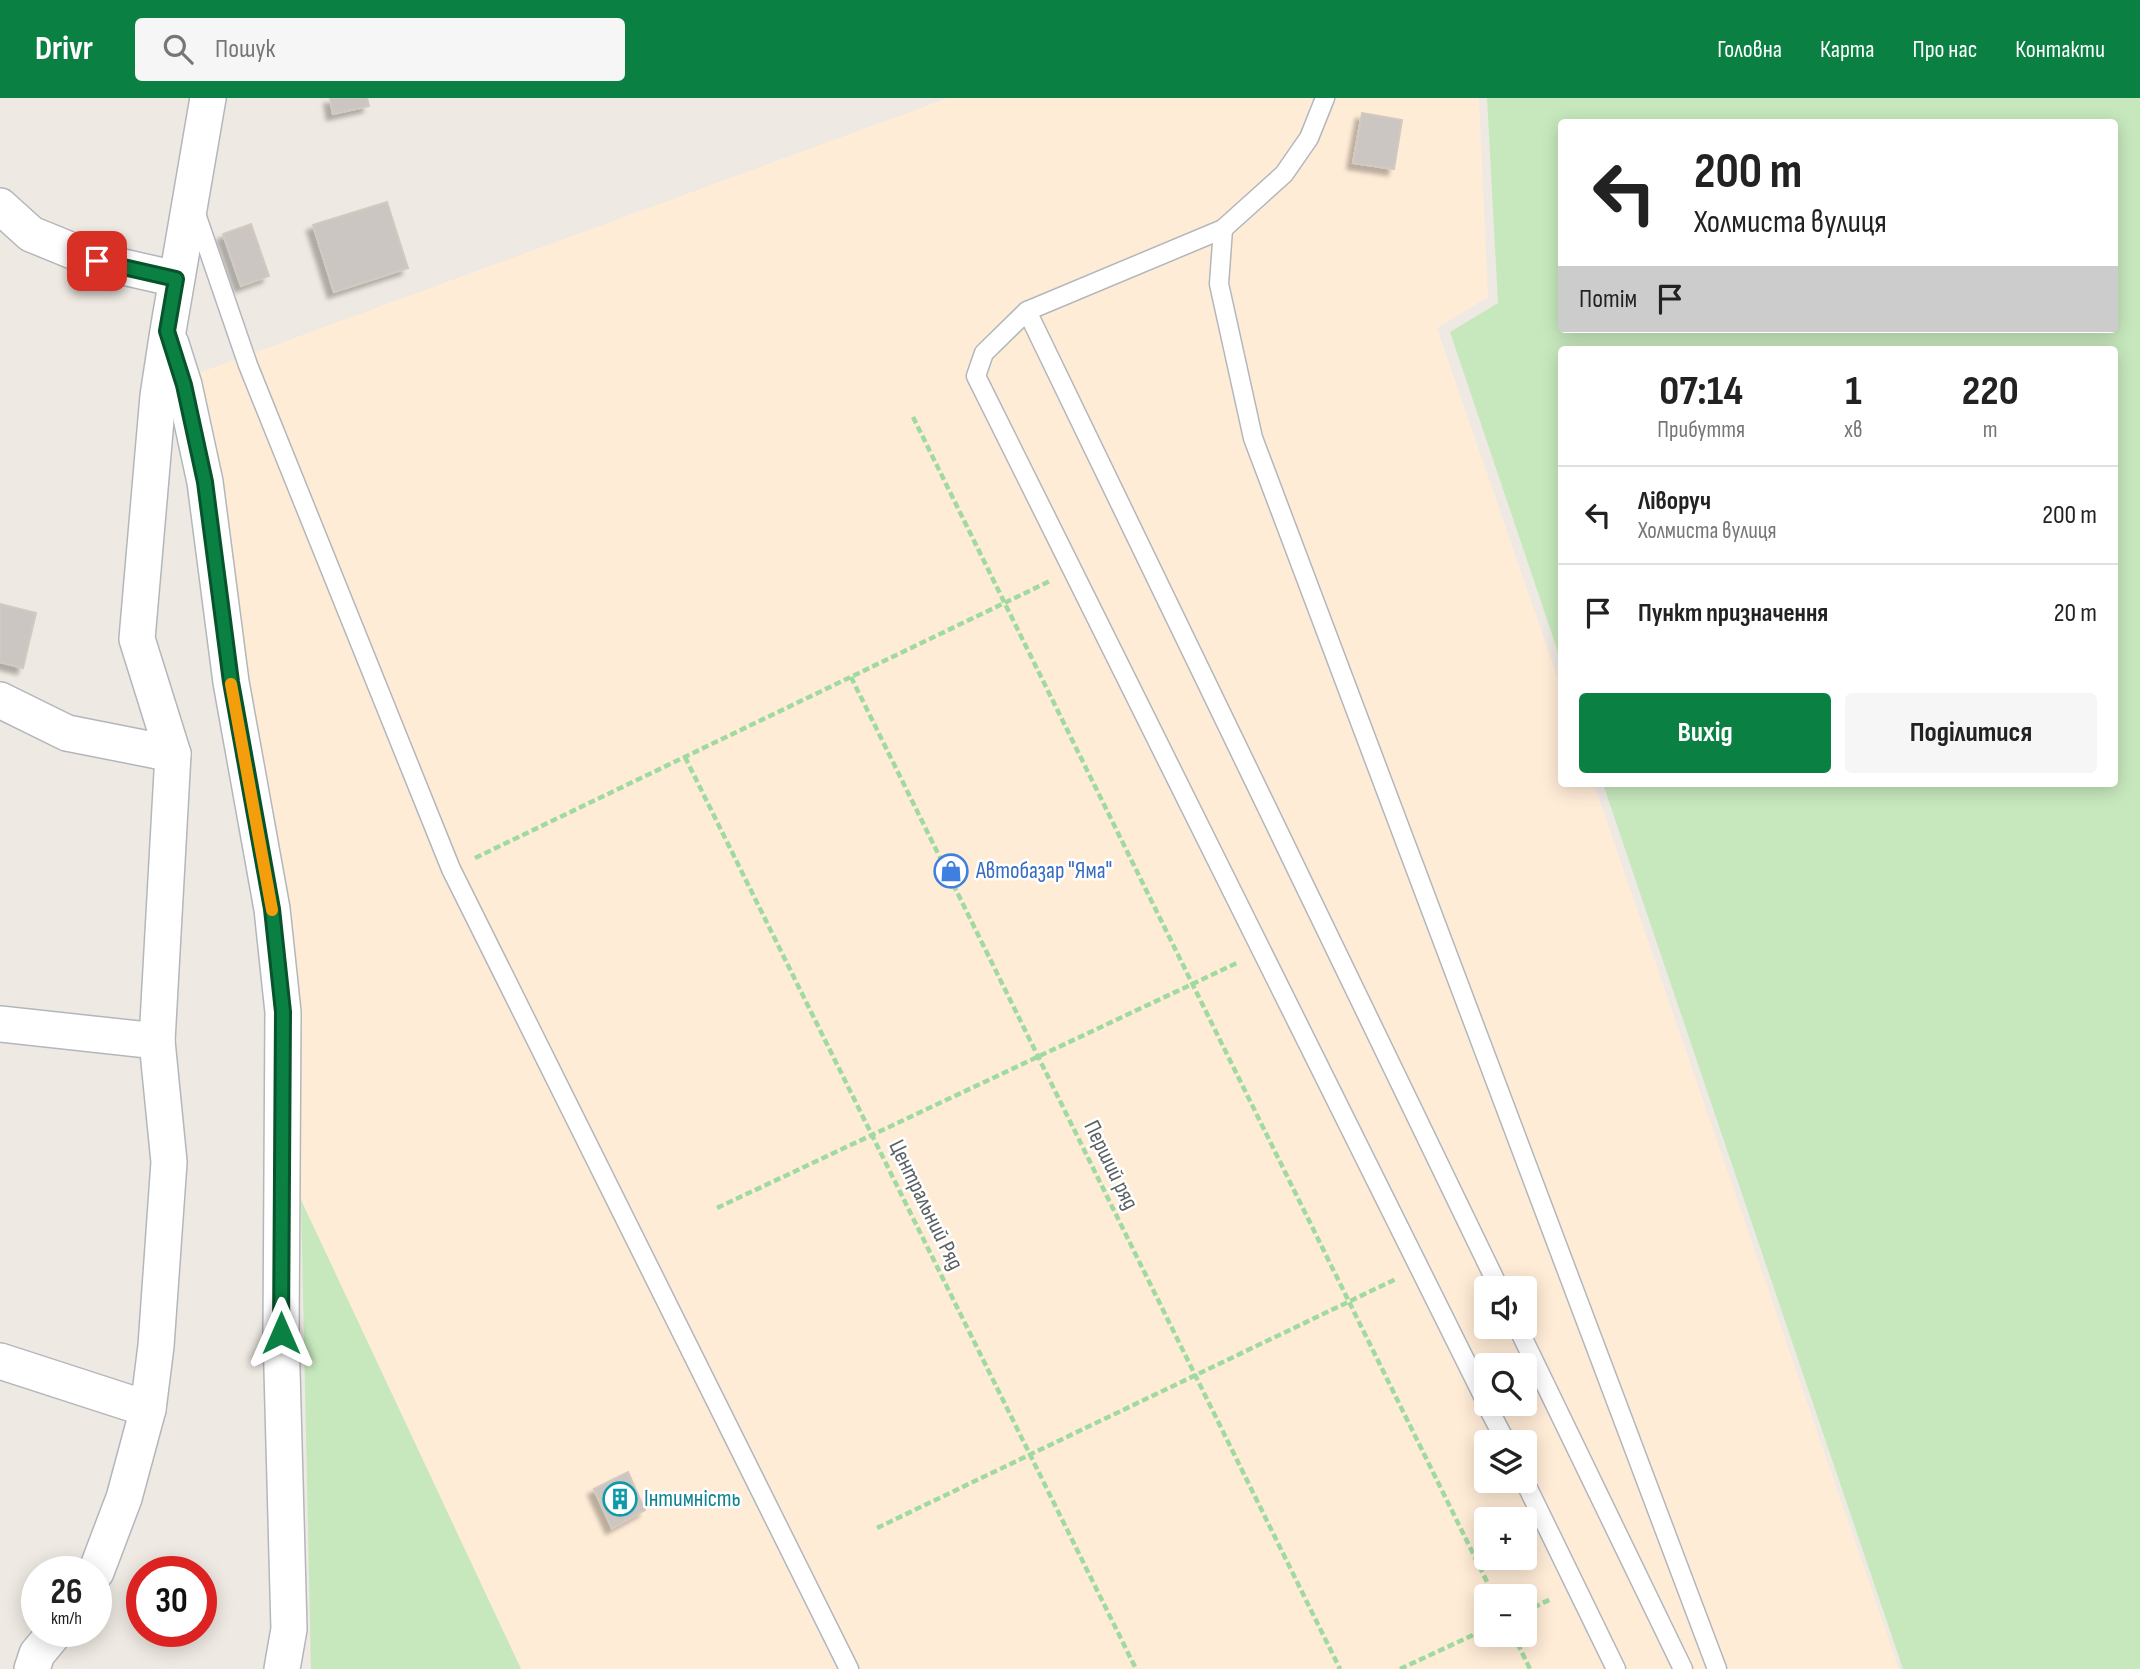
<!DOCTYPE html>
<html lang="uk">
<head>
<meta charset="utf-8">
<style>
	body { margin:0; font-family:"Sofia Sans Condensed",sans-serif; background:#f6f6f6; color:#222; height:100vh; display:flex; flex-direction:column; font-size:26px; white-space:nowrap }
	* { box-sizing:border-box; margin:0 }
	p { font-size:23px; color:#767676 }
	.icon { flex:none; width:38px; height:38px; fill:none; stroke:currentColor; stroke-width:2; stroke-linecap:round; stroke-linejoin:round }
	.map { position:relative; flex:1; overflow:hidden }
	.side { position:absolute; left:1558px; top:248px; width:560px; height:441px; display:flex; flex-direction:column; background:#fff; border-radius:7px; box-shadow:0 4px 18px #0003 }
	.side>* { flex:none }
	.guide { position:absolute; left:1558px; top:21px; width:560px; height:214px; border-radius:7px; box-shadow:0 4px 18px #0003; background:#fff; color:#222; overflow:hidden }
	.buttons { position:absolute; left:1474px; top:1178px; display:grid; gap:14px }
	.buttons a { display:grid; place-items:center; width:63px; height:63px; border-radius:7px; background:#fff; box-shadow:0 4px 18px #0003; font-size:35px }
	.speed { position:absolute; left:21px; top:1458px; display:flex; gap:14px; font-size:35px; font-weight:700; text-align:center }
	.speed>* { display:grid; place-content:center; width:91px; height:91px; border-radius:50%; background:#fff; box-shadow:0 4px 18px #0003; line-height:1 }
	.speed small { font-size:18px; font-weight:400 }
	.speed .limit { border:10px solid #d22; background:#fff; color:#111 }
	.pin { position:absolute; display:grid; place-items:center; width:60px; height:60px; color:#fff; margin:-30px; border-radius:14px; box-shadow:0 4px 10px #0006 }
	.me { position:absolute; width:77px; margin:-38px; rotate:0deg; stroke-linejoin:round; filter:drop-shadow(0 0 5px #0008) }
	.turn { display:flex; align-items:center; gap:24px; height:147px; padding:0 21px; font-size:32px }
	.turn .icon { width:91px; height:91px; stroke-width:2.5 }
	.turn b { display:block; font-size:49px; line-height:60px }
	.then { display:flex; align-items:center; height:66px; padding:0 21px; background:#0003; gap:14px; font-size:26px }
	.eta { display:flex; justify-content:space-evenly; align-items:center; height:119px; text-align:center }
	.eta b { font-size:42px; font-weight:700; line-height:49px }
	.primary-button { display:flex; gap:14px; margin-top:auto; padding:14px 21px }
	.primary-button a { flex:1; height:80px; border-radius:7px; background:#0b8043; color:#fff; font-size:28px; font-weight:700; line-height:80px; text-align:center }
	.primary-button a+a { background:#f6f6f6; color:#222 }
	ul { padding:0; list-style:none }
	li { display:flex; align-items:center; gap:21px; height:98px; padding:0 21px; border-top:2px solid #e0e0e0 }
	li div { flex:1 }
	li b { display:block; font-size:26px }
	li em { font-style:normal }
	header { display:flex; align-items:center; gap:42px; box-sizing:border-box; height:98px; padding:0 35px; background:#0b8043; color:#fff }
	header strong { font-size:33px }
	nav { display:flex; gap:38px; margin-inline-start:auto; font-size:24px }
	.search { width:490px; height:63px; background:#f6f6f6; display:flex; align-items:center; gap:18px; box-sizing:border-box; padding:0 24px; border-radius:7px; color:#767676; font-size:26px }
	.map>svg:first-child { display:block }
	.commercial { fill:#ffecd7; fill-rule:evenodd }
	.green { fill:#c7e8bd; fill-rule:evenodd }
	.building { fill:#cbc6c1; stroke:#d3c9c0; stroke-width:2; filter:url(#shadow) }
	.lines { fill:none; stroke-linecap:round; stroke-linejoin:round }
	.lane-casing { stroke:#b3b7bb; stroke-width:21 }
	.street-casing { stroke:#b3b7bb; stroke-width:38 }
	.path { stroke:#9fdaa0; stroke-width:4.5; stroke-dasharray:7 3.5; stroke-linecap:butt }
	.lane { stroke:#fff; stroke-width:18 }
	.street { stroke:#fff; stroke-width:35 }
	.route-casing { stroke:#07532c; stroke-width:18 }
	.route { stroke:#0b8043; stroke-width:12 }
	.slow { stroke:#f59e0b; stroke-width:12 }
	.labels { text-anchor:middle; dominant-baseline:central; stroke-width:5; stroke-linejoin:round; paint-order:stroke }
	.shop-label { font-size:23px; fill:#366cbe; stroke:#fff; text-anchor:start }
	.street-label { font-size:23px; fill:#5b6164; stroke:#fff }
	.culture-label { font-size:23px; fill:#0d838f; stroke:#fff; text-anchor:start }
</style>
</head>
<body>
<header>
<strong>Drivr</strong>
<div class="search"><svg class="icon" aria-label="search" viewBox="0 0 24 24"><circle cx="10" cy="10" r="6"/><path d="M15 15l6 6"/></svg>Пошук</div>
<nav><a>Головна</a><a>Карта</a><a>Про нас</a><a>Контакти</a></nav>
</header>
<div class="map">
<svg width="2140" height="1571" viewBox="0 0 2140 1571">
	<defs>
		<filter id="shadow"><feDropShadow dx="-6" dy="6" stdDeviation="2" flood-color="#0004"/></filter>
	</defs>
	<rect width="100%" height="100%" fill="#eee9e2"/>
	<!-- commercial -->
	<path class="commercial" d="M 948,0 L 1479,0 L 1488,199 L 1437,230 L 1561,590 L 1561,686 L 1594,686 L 1899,1571 L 521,1571 L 301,1102 L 293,861 L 196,276 ZM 1486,1190 L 1524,1190 L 1524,1228 L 1486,1228 ZM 1486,1267 L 1524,1267 L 1524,1306 L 1486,1306 ZM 1486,1344 L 1524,1344 L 1524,1382 L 1486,1382 ZM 1486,1421 L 1524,1421 L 1524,1460 L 1486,1460 ZM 1486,1498 L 1524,1498 L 1524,1536 L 1486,1536 Z"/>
	<!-- green -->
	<g class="green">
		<path d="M 1487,0 L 2140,0 L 2140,1571 L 1903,1571 L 1603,686 L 2114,686 L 2114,252 L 1561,252 L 1561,563 L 1450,234 L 1498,205 ZM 1561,24 L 2114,24 L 2114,231 L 1561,231 Z"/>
		<polygon points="301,1102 521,1571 311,1571"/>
	</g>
	<!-- building -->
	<g class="building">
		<polygon points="330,0 367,0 369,8 333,16"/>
		<polygon points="1362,15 1402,22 1394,71 1353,65"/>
		<polygon points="387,104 408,170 334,194 313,127"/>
		<polygon points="251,126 269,178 241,188 223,136"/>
		<polygon points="0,506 36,515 23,570 0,564"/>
		<polygon points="628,1374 645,1412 612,1430 594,1391"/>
	</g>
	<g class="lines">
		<defs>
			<g id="lane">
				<polyline points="1325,0 1309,40 1284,76 1223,131 1027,213 984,255 976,278 1486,1304"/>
				<polyline points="195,113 248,267 451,771 849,1571"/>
				<polyline points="1223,131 1219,186 1253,340 1717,1571"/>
				<polyline points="1027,213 1499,1190"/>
				<polyline points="1517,1228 1683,1571"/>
				<polyline points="1486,1306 1506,1344"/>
				<polyline points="1524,1382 1616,1571"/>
			</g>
			<g id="street">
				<polyline points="0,108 31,136 97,163 176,181"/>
				<polyline points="171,246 184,287 205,384 231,584 272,811 283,914 281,1235 289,1531 282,1571"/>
				<polyline points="0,602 67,635 173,656"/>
				<polyline points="0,926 157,943"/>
				<polyline points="0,1263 148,1311"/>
				<polyline points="96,1474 124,1400 148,1311 156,1248 169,1064 157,943 173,656 137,541 158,298 168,233 208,0"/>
				<polyline points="32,1571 37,1556 56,1533"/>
			</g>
		</defs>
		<!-- lane casing -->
		<use href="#lane" class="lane-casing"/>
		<!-- street casing -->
		<use href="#street" class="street-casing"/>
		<!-- path -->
		<g class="path">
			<polyline points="913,319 1494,1498"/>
			<polyline points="851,579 1340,1571"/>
			<polyline points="685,659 1136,1571"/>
			<polyline points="475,760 1050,483"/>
			<polyline points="717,1110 1239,864"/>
			<polyline points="877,1430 1396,1181"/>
			<polyline points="1524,1514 1551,1501"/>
			<polyline points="1513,1536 1530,1571"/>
			<polyline points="1400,1571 1486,1531"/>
		</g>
		<!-- lane -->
		<use href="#lane" class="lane"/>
		<!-- street -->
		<use href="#street" class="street"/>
	</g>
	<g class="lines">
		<defs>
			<polyline id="route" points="97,163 176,181 167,233 184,287 205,384 231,584 272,811 283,914 281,1235"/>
		</defs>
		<!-- route casing -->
		<use href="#route" class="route-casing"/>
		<!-- route -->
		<use href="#route" class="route"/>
		<!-- slow -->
		<polyline class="slow" points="231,586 272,812"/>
	</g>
	<!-- icons -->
	<defs>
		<symbol id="shop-ring" viewBox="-11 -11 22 22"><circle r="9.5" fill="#fff" stroke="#3f7fe0" stroke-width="1.5"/><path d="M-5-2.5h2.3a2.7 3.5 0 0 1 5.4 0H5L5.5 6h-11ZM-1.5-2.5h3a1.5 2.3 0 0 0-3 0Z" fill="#3f7fe0"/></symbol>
		<symbol id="building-ring" viewBox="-11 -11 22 22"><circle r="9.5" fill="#fff" stroke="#0f9aa8" stroke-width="1.5"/><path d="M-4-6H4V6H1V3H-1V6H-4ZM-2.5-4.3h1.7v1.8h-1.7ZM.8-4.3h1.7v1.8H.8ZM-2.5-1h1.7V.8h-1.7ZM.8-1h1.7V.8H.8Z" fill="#0f9aa8"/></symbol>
	</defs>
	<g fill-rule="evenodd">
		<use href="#shop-ring" x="932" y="754" width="38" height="38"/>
		<use href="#building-ring" x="601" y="1382" width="38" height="38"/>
	</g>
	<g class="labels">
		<!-- shop labels -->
		<g class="shop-label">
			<text x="976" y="773">Автобазар "Яма"</text>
		</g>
		<!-- street labels -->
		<g class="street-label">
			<text transform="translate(1111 1067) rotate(64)">Перший ряд</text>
			<text transform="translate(926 1107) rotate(64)">Центральний Ряд</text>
		</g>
		<!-- culture labels -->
		<g class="culture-label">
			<text x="644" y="1401">Інтимність</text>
		</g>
	</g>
</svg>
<div class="buttons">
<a><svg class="icon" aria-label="sound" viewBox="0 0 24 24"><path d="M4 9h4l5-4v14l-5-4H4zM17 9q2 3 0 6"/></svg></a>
<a><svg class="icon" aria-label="search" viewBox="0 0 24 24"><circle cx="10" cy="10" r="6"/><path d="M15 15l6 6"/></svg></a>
<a><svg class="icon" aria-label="layers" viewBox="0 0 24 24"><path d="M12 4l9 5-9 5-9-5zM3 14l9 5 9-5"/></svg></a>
<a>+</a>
<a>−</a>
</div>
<div class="speed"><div>26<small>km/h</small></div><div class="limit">30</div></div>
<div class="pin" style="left:97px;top:163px;background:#d93025"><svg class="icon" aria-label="arrive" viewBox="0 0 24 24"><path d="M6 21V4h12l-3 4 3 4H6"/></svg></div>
<svg class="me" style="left:281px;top:1235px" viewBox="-20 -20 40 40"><path d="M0-17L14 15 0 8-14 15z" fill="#0b8043" stroke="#fff" stroke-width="4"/></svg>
<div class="guide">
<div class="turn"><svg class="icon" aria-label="left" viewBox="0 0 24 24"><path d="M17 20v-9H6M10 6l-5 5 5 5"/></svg><div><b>200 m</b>Холмиста вулиця</div></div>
<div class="then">Потім<svg class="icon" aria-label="arrive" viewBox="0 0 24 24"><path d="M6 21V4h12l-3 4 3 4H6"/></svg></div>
</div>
<section class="side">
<div class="eta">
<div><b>07:14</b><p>Прибуття</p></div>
<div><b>1</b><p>хв</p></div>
<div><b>220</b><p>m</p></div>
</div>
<ul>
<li><svg class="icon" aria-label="left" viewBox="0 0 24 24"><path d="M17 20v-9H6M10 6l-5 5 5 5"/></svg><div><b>Ліворуч</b><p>Холмиста вулиця</p></div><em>200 m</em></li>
<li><svg class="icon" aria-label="arrive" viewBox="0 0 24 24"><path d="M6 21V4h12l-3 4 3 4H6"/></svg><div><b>Пункт призначення</b></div><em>20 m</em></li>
</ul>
<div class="primary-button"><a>Вихід</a><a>Поділитися</a></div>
</section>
</div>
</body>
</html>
